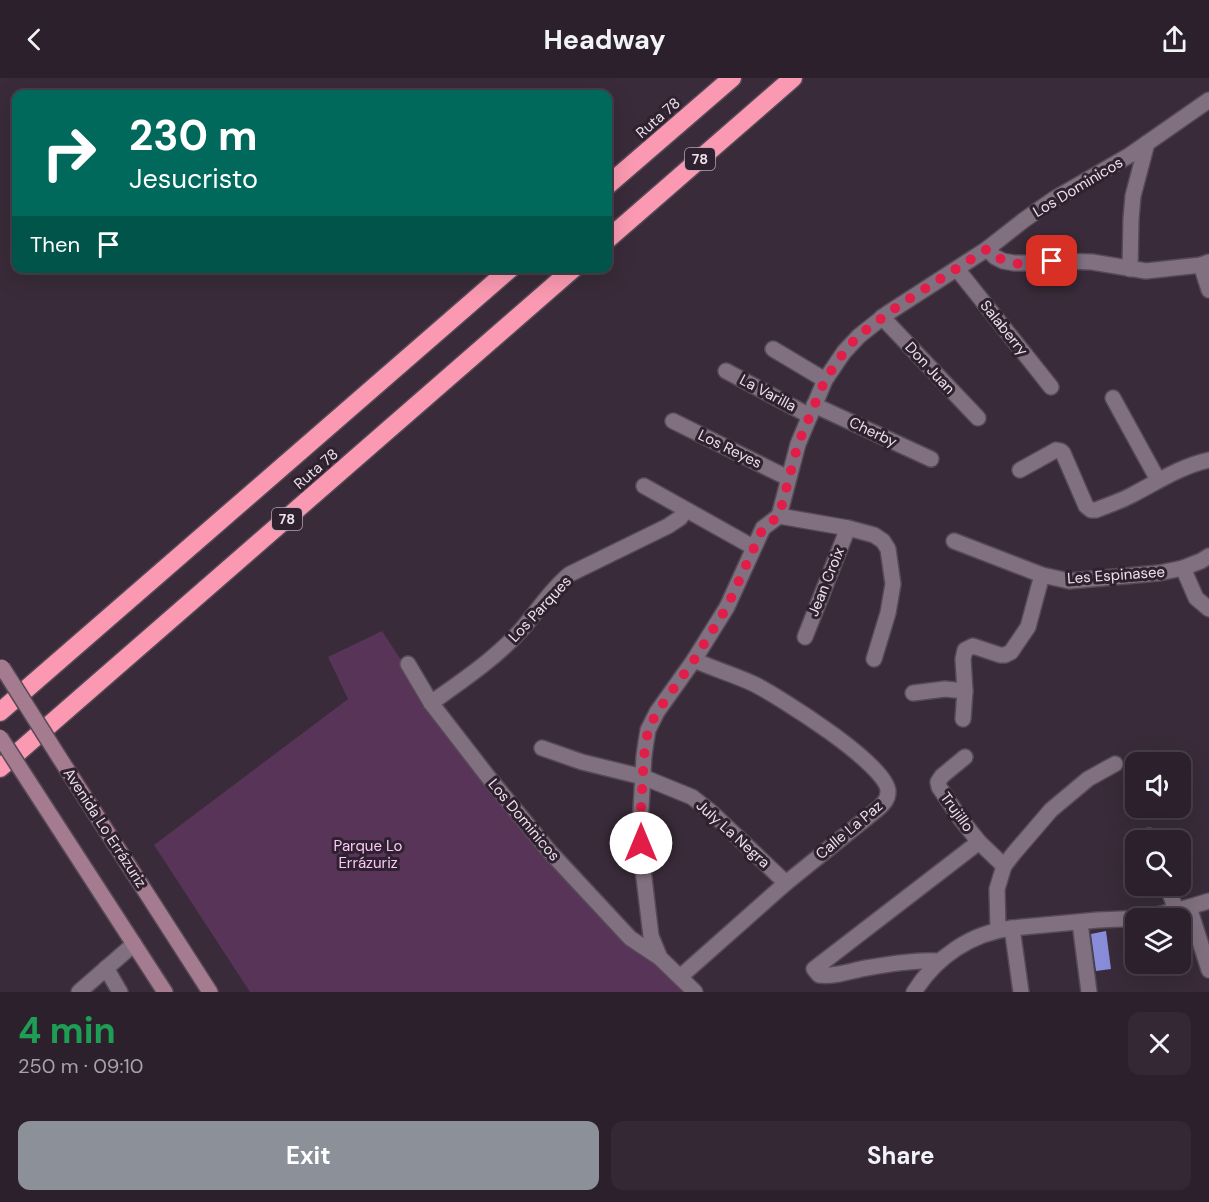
<!DOCTYPE html>
<html lang="en">
<head>
<meta charset="utf-8">
<style>
	body { margin:0; font-family:"DM Sans",sans-serif; background:#332833; color:#f1f3f6; height:100vh; display:flex; flex-direction:column; font-size:22px; white-space:nowrap }
	* { box-sizing:border-box; margin:0 }
	p { font-size:20px; color:#a6a3a9 }
	.icon { flex:none; width:33px; height:33px; fill:none; stroke:currentColor; stroke-width:2; stroke-linecap:round; stroke-linejoin:round }
	.map { position:relative; height:914px; overflow:hidden }
	.panel { display:flex; flex-direction:column; background:#2b202b; flex:1 }
	.panel>* { flex:none }
	.hud { position:absolute; left:12px; top:12px; width:600px; height:183px; border-radius:12px; box-shadow:0 6px 24px #0002,0 0 0 2px #473e47; background:#00695c; color:#fff; overflow:hidden }
	.tools { position:absolute; left:1125px; top:674px; display:grid; gap:12px }
	.tools a { display:grid; place-items:center; width:66px; height:66px; border-radius:12px; background:#2b202b; box-shadow:0 6px 24px #0002,0 0 0 2px #473e47; font-size:30px }
	.pin { position:absolute; display:grid; place-items:center; width:51px; height:51px; color:#fff; margin:-26px; border-radius:12px; box-shadow:0 3px 9px #0006 }
	.me { position:absolute; width:66px; margin:-33px; rotate:0deg; stroke-linejoin:round; filter:drop-shadow(0 0 4px #0008) }
	.turn { display:flex; align-items:center; gap:21px; height:126px; padding:0 18px; font-size:27px }
	.turn .icon { width:78px; height:78px; stroke-width:2.5 }
	.turn b { display:block; font-size:42px; line-height:51px }
	.then { display:flex; align-items:center; height:57px; padding:0 18px; background:#0003; gap:12px; font-size:22px }
	.round { display:grid; place-items:center; flex:none; width:63px; height:63px; border-radius:12px; background:#332833 }
	.head { display:flex; align-items:center; justify-content:space-between; height:102px; padding:0 18px }
	h1 { font-size:36px; font-weight:700; line-height:45px; color:#1e9e55 }
	.action { display:flex; gap:12px; margin-top:auto; padding:12px 18px }
	.action a { flex:1; height:69px; border-radius:12px; background:#8c9099; color:#fff; font-size:24px; font-weight:700; line-height:69px; text-align:center }
	.action a+a { background:#332833; color:#f1f3f6 }
	header { display:flex; justify-content:space-between; align-items:center; height:78px; padding:0 18px; background:#2b202b; font-size:27px; font-weight:700 }
	.map>svg:first-child { display:block }
	.green { fill:#583459 }
	.building { fill:#898cd9 }
	.lines { fill:none; stroke-linecap:round; stroke-linejoin:round }
	.minor-casing { stroke:#554955; stroke-width:18 }
	.secondary-casing { stroke:#554955; stroke-width:18 }
	.motorway-casing { stroke:#554955; stroke-width:21 }
	.minor { stroke:#807080; stroke-width:15 }
	.secondary { stroke:#a57c8f; stroke-width:15 }
	.motorway { stroke:#fa99b1; stroke-width:18 }
	.secondary-bridge-casing { stroke:#554955; stroke-width:18; stroke-linecap:butt }
	.secondary-bridge { stroke:#a57c8f; stroke-width:15 }
	.route { stroke:#e11d48; stroke-width:10; stroke-dasharray:0 18 }
	.labels { text-anchor:middle; dominant-baseline:central; stroke-width:6; stroke-linejoin:round; paint-order:stroke }
	.shield { fill:#2f212f; stroke:#b3a7b2; stroke-width:1.5 }
	.shield-label { font-size:14px; font-weight:bold; fill:#ebe1ea }
	.street-label { font-size:15px; fill:#ebe1ea; stroke:#2f212f }
	.park-label { font-size:15px; fill:#fbc8fa; stroke:#2f212f }
</style>
</head>
<body>
<header><svg class="icon" aria-label="back" viewBox="0 0 24 24"><path d="M15 5l-7 7 7 7"/></svg>Headway<svg class="icon" aria-label="share" viewBox="0 0 24 24"><path d="M12 15V3M7 8l5-5 5 5M5 13v7h14v-7"/></svg></header>
<div class="map">
<svg width="1209" height="914" viewBox="0 0 1209 914">
	<rect width="100%" height="100%" fill="#392b39"/>
	<!-- green -->
	<polygon class="green" points="382,553 459,670 685,914 250,914 154,767 348,621 328,579"/>
	<!-- building -->
	<polygon class="building" points="1106,853 1111,891 1096,893 1091,856"/>
	<g class="lines">
		<defs>
			<g id="minor">
				<polyline points="987,171 995,179 1003,183 1014,185 1043,185 1064,183 1092,184 1146,193 1201,187 1209,184"/>
				<polyline points="1201,187 1209,212"/>
				<polyline points="957,191 1051,309"/>
				<polyline points="1130,191 1131,141 1133,118 1147,65"/>
				<polyline points="882,239 978,340"/>
				<polyline points="773,271 825,302"/>
				<polyline points="726,293 810,338"/>
				<polyline points="1113,320 1158,402"/>
				<polyline points="814,327 931,381"/>
				<polyline points="673,343 788,400"/>
				<path d="M 1020,392 L 1056,372 L 1061,373 L 1063,375 L 1086,428 L 1091,432 L 1096,432 C 1108,427 1121,423 1132,417 C 1157,404 1181,388 1209,382"/>
				<polyline points="644,408 753,469"/>
				<polyline points="779,438 848,450 874,457 883,463 888,471 893,506 888,535 874,581"/>
				<polyline points="954,463 1042,497 1069,503 1159,495 1183,490 1201,483 1209,478"/>
				<polyline points="1183,490 1196,520 1209,531"/>
				<polyline points="805,559 848,450"/>
				<polyline points="408,586 431,625 448,647 489,700 550,774 630,860 660,880"/>
				<polyline points="913,615 945,611 965,613"/>
				<path d="M 431,625 C 463,602 495,581 521,552 C 537,534 551,511 570,496 L 668,448 L 680,440 L 686,432"/>
				<polyline points="963,641 965,613 963,581 965,572 973,568 1000,577 1005,577 1011,574 1028,549 1042,497"/>
				<polyline points="542,670 582,684 643,699 692,719 711,734 786,805"/>
				<polyline points="965,679 942,698 938,704 939,709 960,740 979,764 1004,788"/>
				<polyline points="1149,758 1150,762"/>
				<polyline points="1167,807 1176,832"/>
				<polyline points="1189,829 1209,892"/>
				<polyline points="1080,845 1089,914"/>
				<polyline points="1012,850 1021,914"/>
				<polyline points="998,852 997,811 1004,788 1014,775 1051,732 1088,701 1115,686"/>
				<path d="M 938,883 C 914,882 890,886 866,890 C 850,893 835,899 819,897 L 814,891 L 979,764"/>
				<polyline points="106,890 120,914"/>
				<path d="M 680,899 L 786,805 L 879,730 C 884,725 888,721 888,714 C 890,688 778,618 754,606 C 735,597 714,591 694,582"/>
				<polyline points="79,914 134,866"/>
				<polyline points="695,914 660,880 651,858 642,783 640,748 644,678 646,664 648,652 657,634 694,582 727,529 763,450 779,438 798,366 825,302 844,274 859,258 888,235 987,171 1024,142 1054,121 1130,77 1209,22"/>
				<path d="M 914,914 C 936,879 971,855 1012,850 L 1098,842 L 1145,840 L 1189,829 L 1209,823"/>
			</g>
			<g id="secondary">
				<polyline points="59,679 210,914"/>
				<polyline points="29,704 165,914"/>
			</g>
			<g id="motorway">
				<polyline points="608,107 732,0"/>
				<polyline points="608,161 793,0"/>
				<polyline points="0,634 511,190"/>
				<polyline points="0,690 574,190"/>
			</g>
		</defs>
		<!-- minor casing -->
		<use href="#minor" class="minor-casing"/>
		<!-- secondary casing -->
		<use href="#secondary" class="secondary-casing"/>
		<!-- motorway casing -->
		<use href="#motorway" class="motorway-casing"/>
		<!-- minor -->
		<use href="#minor" class="minor"/>
		<!-- secondary -->
		<use href="#secondary" class="secondary"/>
		<!-- motorway -->
		<use href="#motorway" class="motorway"/>
		<defs>
			<g id="secondary-bridge">
				<polyline points="2,589 59,679"/>
				<polyline points="0,659 29,704"/>
			</g>
		</defs>
		<!-- secondary-bridge casing -->
		<use href="#secondary-bridge" class="secondary-bridge-casing"/>
		<!-- secondary-bridge -->
		<use href="#secondary-bridge" class="secondary-bridge"/>
	</g>
	<g class="lines">
		<!-- route -->
		<path class="route" d="M 641,765 L 640,748 L 644,678 L 648,652 L 657,634 L 694,582 L 727,529 L 763,450 L 779,438 L 798,366 L 825,302 L 844,274 L 858,258 L 898,228 L 987,171 C 1005,189 1029,188 1052,183"/>
	</g>
	<g class="labels">
		<!-- shield labels -->
		<g class="shield">
			<rect x="685" y="70" width="30" height="22" rx="4.5"/>
			<rect x="272" y="430" width="30" height="22" rx="4.5"/>
		</g>
		<g class="shield-label">
			<text x="700" y="81">78</text>
			<text x="287" y="441">78</text>
		</g>
		<!-- street labels -->
		<g class="street-label">
			<text transform="translate(658 40) rotate(-41)">Ruta 78</text>
			<text transform="translate(1078 109) rotate(-31)">Los Dominicos</text>
			<text transform="translate(1004 250) rotate(51)">Salaberry</text>
			<text transform="translate(930 290) rotate(47)">Don Juan</text>
			<text transform="translate(768 315) rotate(28)">La Varilla</text>
			<text transform="translate(873 354) rotate(25)">Cherby</text>
			<text transform="translate(730 371) rotate(26)">Los Reyes</text>
			<text transform="translate(316 391) rotate(-41)">Ruta 78</text>
			<text transform="translate(1116 497) rotate(-4)">Les Espinasee</text>
			<text transform="translate(826 504) rotate(-68)">Jean Croix</text>
			<text transform="translate(540 531) rotate(-47)">Los Parques</text>
			<text transform="translate(957 734) rotate(54)">Trujillo</text>
			<text transform="translate(524 742) rotate(50)">Los Dominicos</text>
			<text transform="translate(105 750) rotate(57)">Avenida Lo Errázuriz</text>
			<text transform="translate(849 752) rotate(-40)">Calle La Paz</text>
			<text transform="translate(733 756) rotate(42)">July La Negra</text>
		</g>
		<!-- park labels -->
		<g class="park-label">
			<text x="368" y="768">Parque Lo<tspan x="368" dy="17">Errázuriz</tspan></text>
		</g>
	</g>
</svg>
<div class="tools">
<a><svg class="icon" aria-label="sound" viewBox="0 0 24 24"><path d="M4 9h4l5-4v14l-5-4H4zM17 9q2 3 0 6"/></svg></a>
<a><svg class="icon" aria-label="search" viewBox="0 0 24 24"><circle cx="10" cy="10" r="6"/><path d="M15 15l6 6"/></svg></a>
<a><svg class="icon" aria-label="layers" viewBox="0 0 24 24"><path d="M12 4l9 5-9 5-9-5zM3 14l9 5 9-5"/></svg></a>
</div>
<div class="pin" style="left:1052px;top:183px;background:#d93025"><svg class="icon" aria-label="arrive" viewBox="0 0 24 24"><path d="M6 21V4h12l-3 4 3 4H6"/></svg></div>
<svg class="me" style="left:641px;top:765px" viewBox="-20 -20 40 40"><circle r="19" fill="#fff"/><path d="M0-13L10 11 0 6-10 11z" fill="#e11d48"/></svg>
<div class="hud">
<div class="turn"><svg class="icon" aria-label="right" viewBox="0 0 24 24"><path d="M7 20v-9h11M14 6l5 5-5 5"/></svg><div><b>230 m</b>Jesucristo</div></div>
<div class="then">Then<svg class="icon" aria-label="arrive" viewBox="0 0 24 24"><path d="M6 21V4h12l-3 4 3 4H6"/></svg></div>
</div>
</div>
<section class="panel">
<div class="head"><div><h1>4 min</h1><p>250 m · 09:10</p></div><a class="round"><svg class="icon" aria-label="close" viewBox="0 0 24 24"><path d="M6 6l12 12M18 6L6 18"/></svg></a></div>
<div class="action"><a>Exit</a><a>Share</a></div>
</section>
</body>
</html>
